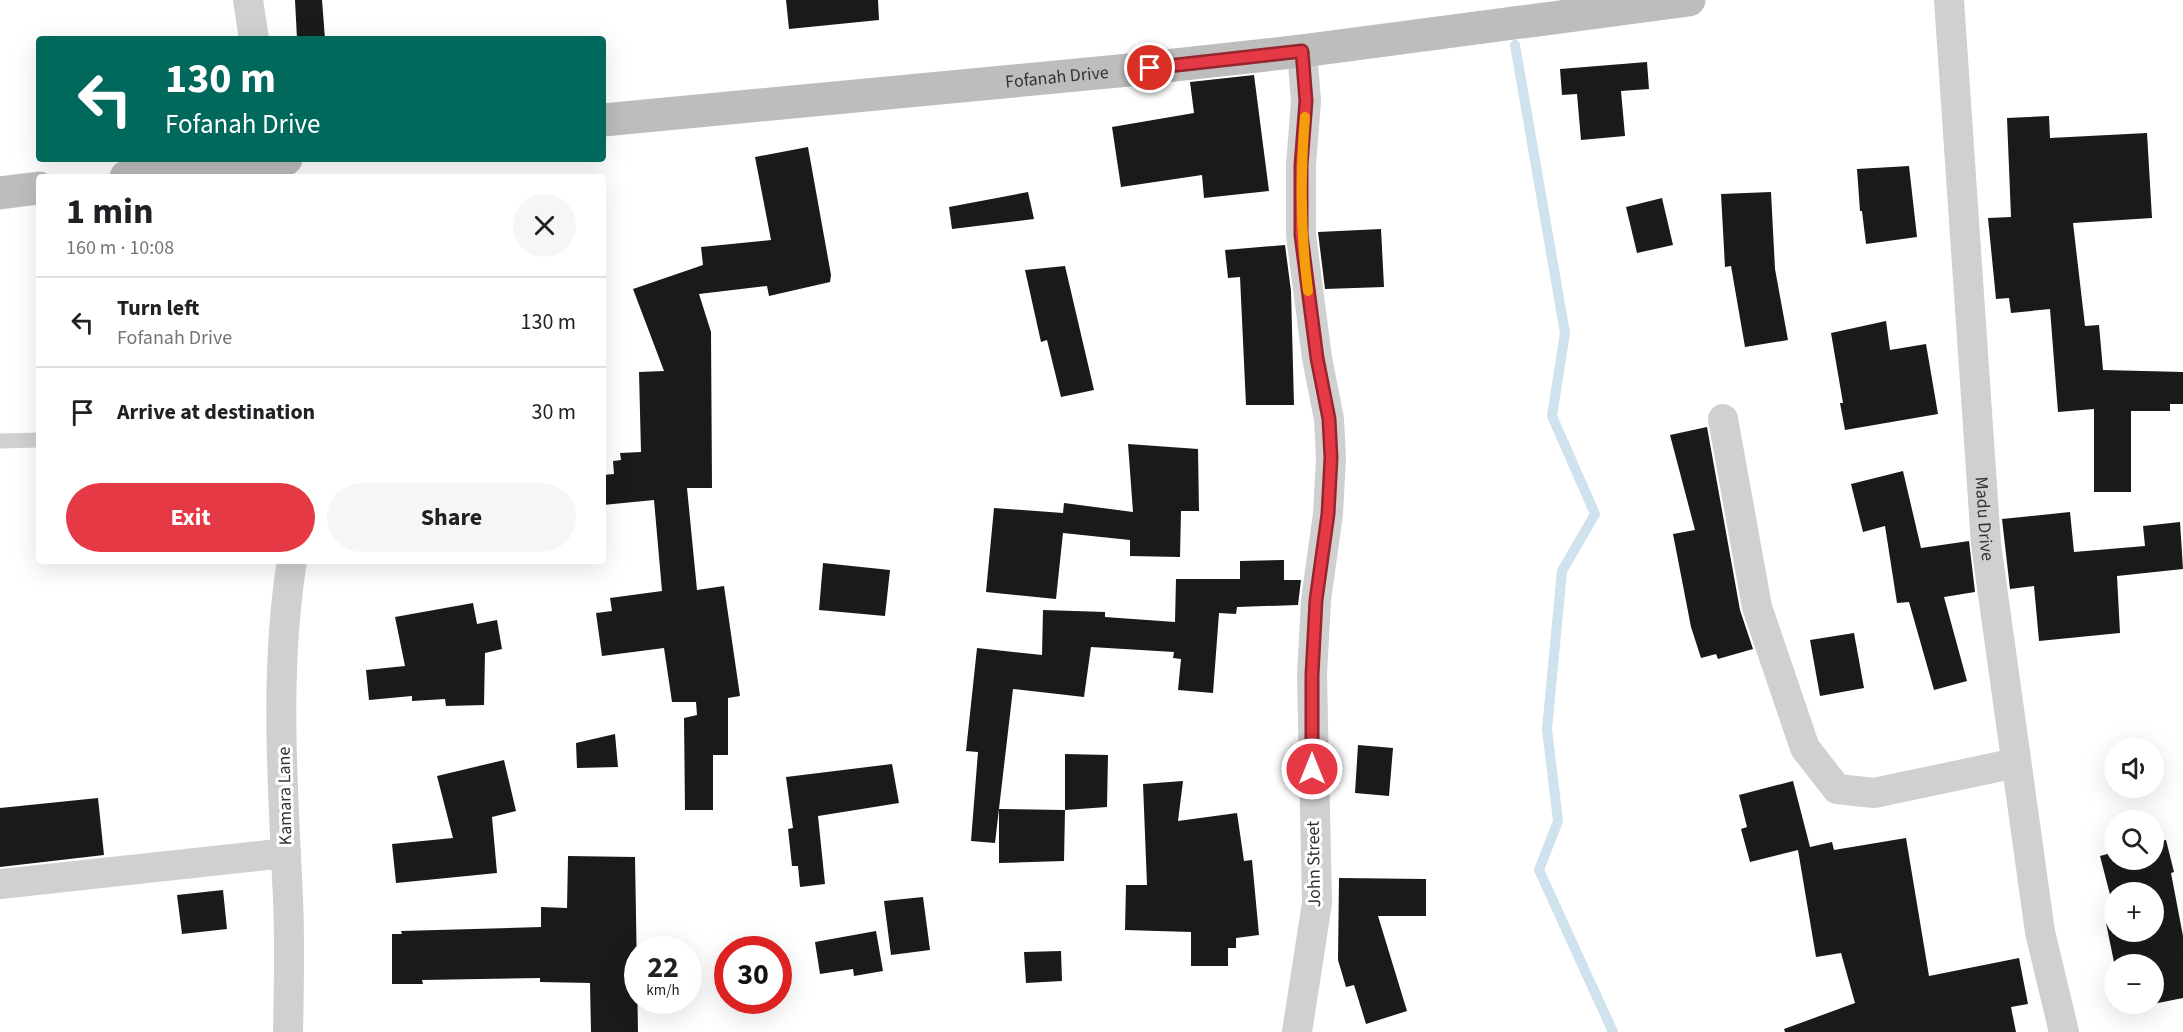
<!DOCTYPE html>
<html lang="en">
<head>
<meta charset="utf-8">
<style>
	body { margin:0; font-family:"Source Sans 3",sans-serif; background:#f6f6f6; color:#202124; height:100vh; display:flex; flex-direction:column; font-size:22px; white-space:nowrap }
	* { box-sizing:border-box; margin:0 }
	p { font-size:20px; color:#757577 }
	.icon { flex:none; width:33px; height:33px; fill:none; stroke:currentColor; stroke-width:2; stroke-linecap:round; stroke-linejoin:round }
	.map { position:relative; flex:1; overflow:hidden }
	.drawer { position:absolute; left:36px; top:174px; width:570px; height:390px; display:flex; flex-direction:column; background:#fff; border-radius:6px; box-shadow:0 6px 24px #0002 }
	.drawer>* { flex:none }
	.top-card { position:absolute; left:36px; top:36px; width:570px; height:126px; border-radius:6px; box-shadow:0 6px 24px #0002; background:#00695c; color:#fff; overflow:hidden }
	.fabs { position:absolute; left:2104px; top:738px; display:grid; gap:12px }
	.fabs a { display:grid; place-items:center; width:60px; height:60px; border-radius:50%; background:#fff; box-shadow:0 6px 24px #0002; font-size:30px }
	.speed { position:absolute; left:624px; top:936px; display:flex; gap:12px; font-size:30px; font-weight:700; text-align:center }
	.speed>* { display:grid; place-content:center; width:78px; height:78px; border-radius:50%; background:#fff; box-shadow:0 6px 24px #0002; line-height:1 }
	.speed small { font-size:15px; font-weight:400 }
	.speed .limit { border:9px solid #d22; background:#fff; color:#111 }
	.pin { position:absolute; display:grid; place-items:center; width:51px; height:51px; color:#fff; margin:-26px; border:3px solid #fff; border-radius:50%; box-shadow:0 2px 6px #0007 }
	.me { position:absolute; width:66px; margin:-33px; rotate:0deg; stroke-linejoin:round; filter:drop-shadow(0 0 4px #0008) }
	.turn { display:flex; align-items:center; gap:21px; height:126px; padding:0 30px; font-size:27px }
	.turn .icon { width:78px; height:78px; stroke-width:2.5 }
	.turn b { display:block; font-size:42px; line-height:51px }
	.round { display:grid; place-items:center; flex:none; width:63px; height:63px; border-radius:32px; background:#f6f6f6 }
	.head { display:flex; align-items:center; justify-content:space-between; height:102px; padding:0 30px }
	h1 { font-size:36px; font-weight:700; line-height:45px }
	.button { display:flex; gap:12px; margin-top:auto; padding:12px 30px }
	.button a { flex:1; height:69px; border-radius:36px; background:#e63946; color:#fff; font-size:24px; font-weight:700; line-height:69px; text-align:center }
	.button a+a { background:#f6f6f6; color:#202124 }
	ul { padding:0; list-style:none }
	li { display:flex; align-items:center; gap:18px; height:90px; padding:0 30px; border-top:2px solid #e0e0e0 }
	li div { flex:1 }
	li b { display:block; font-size:22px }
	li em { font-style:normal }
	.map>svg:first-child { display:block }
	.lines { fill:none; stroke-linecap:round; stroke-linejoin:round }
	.stream { stroke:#cfe2ee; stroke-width:10 }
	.building { fill:#1a1a1a }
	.lane { stroke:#d0d0d0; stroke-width:15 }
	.street { stroke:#d0d0d0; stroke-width:30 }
	.secondary { stroke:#bdbdbd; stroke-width:33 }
	.route-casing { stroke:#96252e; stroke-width:15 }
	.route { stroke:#e63946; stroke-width:10 }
	.slow { stroke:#f59e0b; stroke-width:10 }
	.labels { text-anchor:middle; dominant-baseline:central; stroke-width:6; stroke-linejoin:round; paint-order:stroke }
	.street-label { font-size:18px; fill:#333; stroke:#fff }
</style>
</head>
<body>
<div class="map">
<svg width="2183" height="1032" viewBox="0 0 2183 1032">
	<rect width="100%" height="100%" fill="#fff"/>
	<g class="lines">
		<!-- stream -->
		<polyline class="stream" points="1515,45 1565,333 1552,416 1595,514 1562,571 1547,729 1558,821 1539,870 1613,1032"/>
	</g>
	<!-- building -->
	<g class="building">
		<polygon points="295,0 322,0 325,39 297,39"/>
		<polygon points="786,0 878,0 879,20 789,29"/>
		<polygon points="1647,62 1649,89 1621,91 1625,136 1581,140 1577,94 1562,95 1560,69"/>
		<polygon points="1254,75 1269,191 1204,198 1202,175 1121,187 1112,127 1194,113 1190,82"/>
		<polygon points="2049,116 2050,138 2147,133 2152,218 2073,223 2085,326 2099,325 2103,370 2183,372 2183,404 2170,404 2170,411 2131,411 2131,492 2094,492 2094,409 2058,412 2050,309 2011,313 2009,298 1996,299 1988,218 2011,217 2007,118"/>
		<polygon points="808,147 831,275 830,282 769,296 767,286 699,294 711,332 712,488 687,488 697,590 724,586 740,696 728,698 728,755 713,755 713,810 685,810 684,718 697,715 696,702 672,702 664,648 602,656 596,613 612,611 610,598 662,591 654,500 603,505 603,475 614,474 613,461 621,460 620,453 641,452 639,372 664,371 633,289 703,265 701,247 771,240 755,157"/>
		<polygon points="1909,166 1917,237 1866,244 1862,211 1860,211 1857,169"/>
		<polygon points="1028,192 1034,219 952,229 949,207"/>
		<polygon points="1771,192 1775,269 1788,340 1745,347 1731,266 1725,267 1721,194"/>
		<polygon points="1662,198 1673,245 1637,253 1626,207"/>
		<polygon points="1381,229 1384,287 1325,289 1318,232"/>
		<polygon points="1285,245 1291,291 1294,405 1246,405 1240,277 1228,278 1225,250"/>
		<polygon points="1065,266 1094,390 1061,397 1047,340 1041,342 1025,270"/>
		<polygon points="1886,321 1890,350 1926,344 1938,414 1845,430 1840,403 1843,403 1831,333"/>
		<polygon points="1707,427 1740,610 1753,649 1718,659 1716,654 1701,658 1691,627 1673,534 1695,530 1670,435"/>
		<polygon points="1128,444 1198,449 1199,511 1181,511 1180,557 1130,556 1130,540 1063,533 1056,599 986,592 994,508 1063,513 1064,503 1133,512"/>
		<polygon points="1903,471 1921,548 1969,541 1975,592 1944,597 1967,681 1934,690 1909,602 1897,603 1885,526 1863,532 1851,484"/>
		<polygon points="2070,512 2074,552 2145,546 2143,526 2180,522 2183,569 2117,576 2120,633 2039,641 2034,586 2010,589 2002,519"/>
		<polygon points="1284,560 1284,580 1301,580 1298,605 1237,607 1236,614 1219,613 1213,693 1178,690 1181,659 1173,658 1174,652 1091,647 1084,697 1013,689 995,843 971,841 978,752 966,751 977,648 1042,655 1043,610 1105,612 1105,617 1175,622 1176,579 1240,579 1240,561"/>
		<polygon points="823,563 890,570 885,616 819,610"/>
		<polygon points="473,603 477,624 497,620 502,649 485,653 484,705 446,706 445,699 412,701 412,696 369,700 366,670 405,666 395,617"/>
		<polygon points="1854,633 1864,688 1820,696 1810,640"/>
		<polygon points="615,734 618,767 577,768 576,743"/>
		<polygon points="1358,745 1393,748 1389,796 1355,793"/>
		<polygon points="1065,754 1108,755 1107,807 1065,810"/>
		<polygon points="504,760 516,811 492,817 497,873 396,883 392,844 453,838 437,776"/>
		<polygon points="892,764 899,803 818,816 825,884 800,887 798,866 792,866 788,829 793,828 786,777"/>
		<polygon points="1183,781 1178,821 1237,813 1244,861 1252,860 1259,935 1236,938 1236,948 1228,948 1228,966 1191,966 1191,932 1125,930 1126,885 1147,885 1143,784"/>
		<polygon points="1793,781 1810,847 1832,842 1834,850 1906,838 1929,976 2019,958 2028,1004 2011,1007 2016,1032 1785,1032 1784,1029 1855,1003 1841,953 1816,957 1798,850 1750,862 1741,829 1747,827 1739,795"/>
		<polygon points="98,798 104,855 0,867 0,808"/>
		<polygon points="999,809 1065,810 1064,861 999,863"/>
		<polygon points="2166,840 2174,872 2171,873 2183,936 2183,998 2123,1010 2122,1004 2154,1004 2154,964 2115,964 2115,967 2106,923 2115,922 2115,932 2154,932 2154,892 2115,892 2115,914 2100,856 2115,852 2115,860 2154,860 2154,842"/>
		<polygon points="568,856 635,857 638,1032 591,1032 590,983 540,982 540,978 422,980 423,984 392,984 392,934 402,934 401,931 541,927 541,907 567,908"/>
		<polygon points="1339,878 1426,879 1426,916 1378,916 1407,1011 1366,1024 1354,985 1346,987 1338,960"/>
		<polygon points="223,890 227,929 182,934 177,895"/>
		<polygon points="923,897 930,950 891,955 884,901"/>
		<polygon points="876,931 883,971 854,976 853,969 820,974 815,942"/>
		<polygon points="1061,951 1062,981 1026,983 1024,952"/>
	</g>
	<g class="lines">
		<!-- lane -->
		<polyline class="lane" points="0,441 39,440"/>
		<!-- street -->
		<g class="street">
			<polyline points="248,0 254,39"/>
			<path id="s1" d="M 1949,0 L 1986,544 L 2040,932 L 2064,1032"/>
			<polyline points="1723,419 1757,607 1805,748 1837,789 1874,793 2016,763"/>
			<polyline points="0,884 286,853"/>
			<path d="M 288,1032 C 289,988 290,943 288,899 C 283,788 274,672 292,561"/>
			<polyline points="1297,1032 1317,903 1312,675 1316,600 1328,514 1331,458 1329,419 1317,358 1301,235 1301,165 1306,101 1302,51"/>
		</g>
		<!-- secondary -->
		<g class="secondary">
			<path id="s2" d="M 603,120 L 1129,70 L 1302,51 L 1689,0"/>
			<polyline points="126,177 286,159"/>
			<polyline points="0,193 39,188"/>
		</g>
	</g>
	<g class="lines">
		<defs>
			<polyline id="route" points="1150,68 1302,51 1306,101 1301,165 1301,235 1317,358 1329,419 1331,458 1328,514 1316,600 1312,675 1312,769"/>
		</defs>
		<!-- route casing -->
		<use href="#route" class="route-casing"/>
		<!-- route -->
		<use href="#route" class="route"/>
		<!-- slow -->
		<path class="slow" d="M 1305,117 C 1300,177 1300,231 1308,291"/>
	</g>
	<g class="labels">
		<!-- street labels -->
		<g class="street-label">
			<text stroke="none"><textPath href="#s2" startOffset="456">Fofanah Drive</textPath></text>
			<text stroke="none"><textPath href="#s1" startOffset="520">Madu Drive</textPath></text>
			<text transform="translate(285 796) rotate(-91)">Kamara Lane</text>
			<text transform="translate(1314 864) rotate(-91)">John Street</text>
		</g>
	</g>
</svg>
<div class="fabs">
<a><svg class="icon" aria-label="sound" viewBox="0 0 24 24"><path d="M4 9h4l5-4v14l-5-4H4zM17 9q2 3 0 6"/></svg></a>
<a><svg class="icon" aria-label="search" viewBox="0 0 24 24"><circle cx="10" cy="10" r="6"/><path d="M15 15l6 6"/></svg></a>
<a>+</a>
<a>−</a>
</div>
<div class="speed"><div>22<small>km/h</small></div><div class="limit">30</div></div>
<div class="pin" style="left:1150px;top:68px;background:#d93025"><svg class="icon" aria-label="arrive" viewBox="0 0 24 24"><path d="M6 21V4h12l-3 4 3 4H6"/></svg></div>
<svg class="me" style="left:1312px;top:769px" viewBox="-20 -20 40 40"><circle r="17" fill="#e63946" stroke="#fff" stroke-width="3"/><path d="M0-11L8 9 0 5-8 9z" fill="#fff"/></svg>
<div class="top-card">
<div class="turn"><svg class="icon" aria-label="left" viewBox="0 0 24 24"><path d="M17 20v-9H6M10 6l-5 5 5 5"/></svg><div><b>130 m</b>Fofanah Drive</div></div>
</div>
<section class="drawer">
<div class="head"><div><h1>1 min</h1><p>160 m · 10:08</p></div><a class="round"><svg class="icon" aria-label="close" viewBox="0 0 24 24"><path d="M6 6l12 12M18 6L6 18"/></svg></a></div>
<ul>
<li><svg class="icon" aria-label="left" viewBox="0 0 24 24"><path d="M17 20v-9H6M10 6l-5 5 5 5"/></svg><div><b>Turn left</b><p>Fofanah Drive</p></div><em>130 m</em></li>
<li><svg class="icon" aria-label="arrive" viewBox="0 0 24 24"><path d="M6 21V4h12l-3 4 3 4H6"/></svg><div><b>Arrive at destination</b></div><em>30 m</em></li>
</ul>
<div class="button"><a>Exit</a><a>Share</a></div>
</section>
</div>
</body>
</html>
